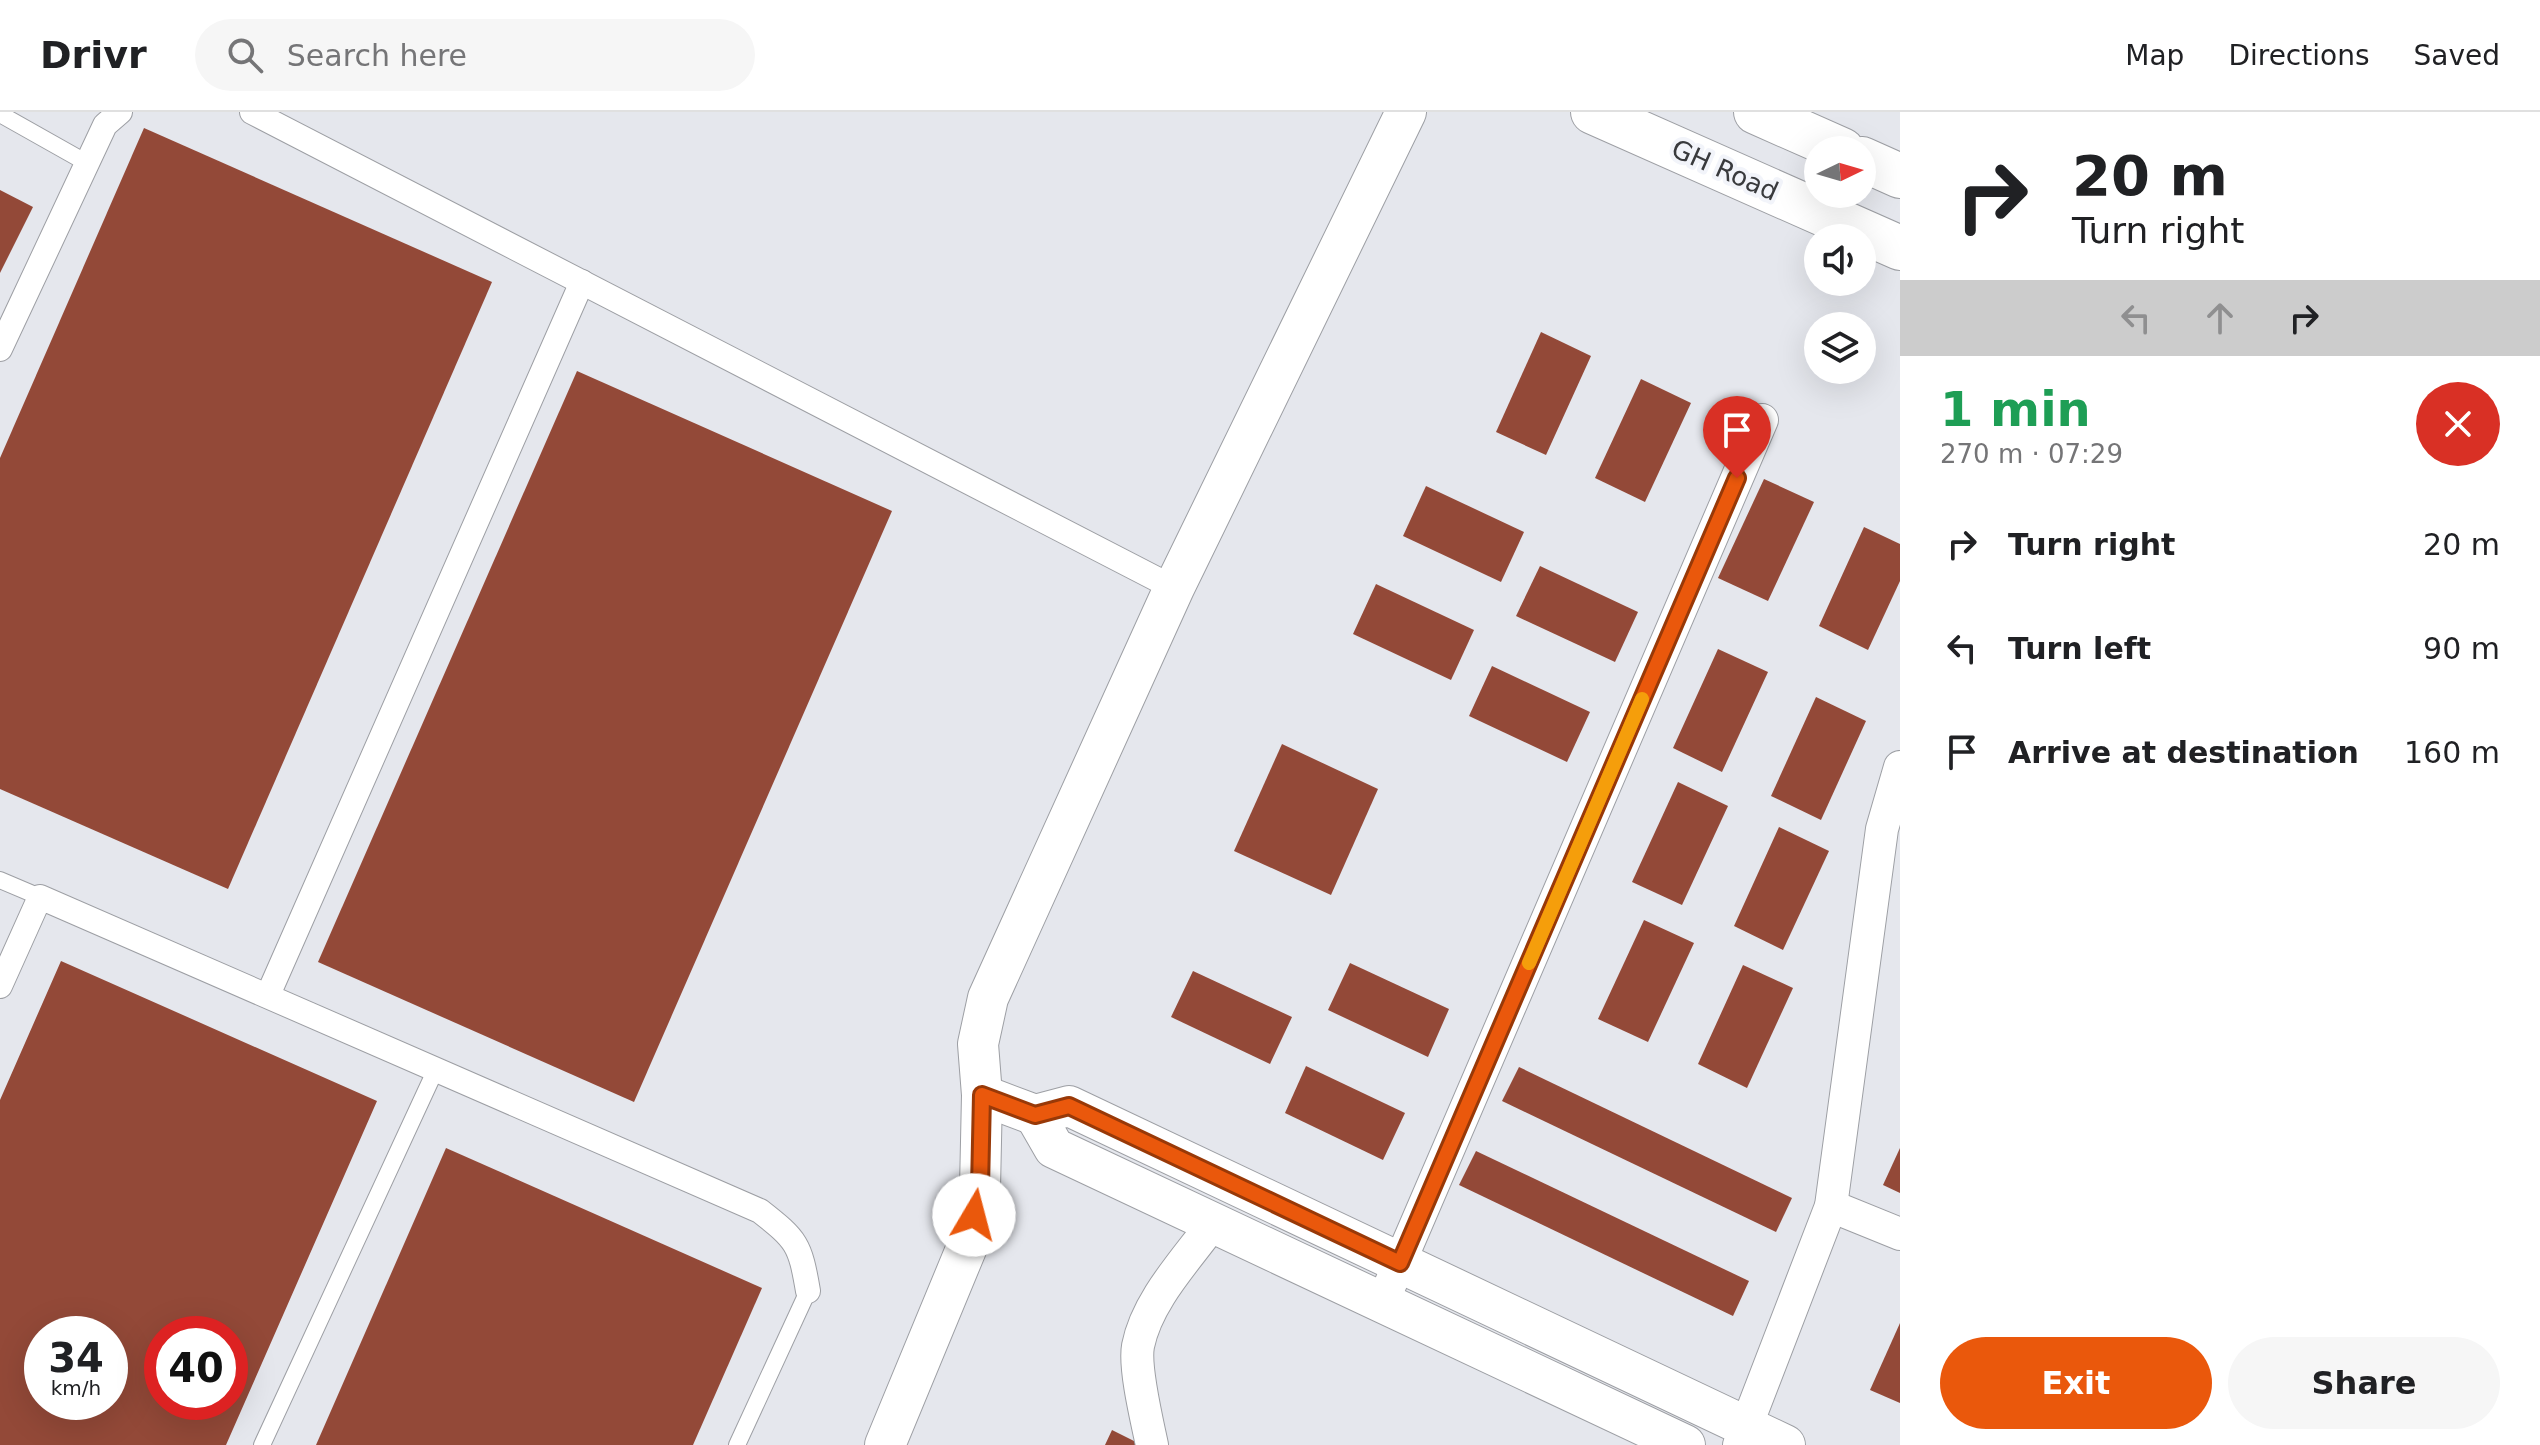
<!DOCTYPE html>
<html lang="en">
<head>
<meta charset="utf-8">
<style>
	body { margin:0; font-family:"DejaVu Sans",sans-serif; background:#f6f6f6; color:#202124; height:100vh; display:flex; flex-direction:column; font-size:30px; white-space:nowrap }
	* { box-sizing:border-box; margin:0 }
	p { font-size:26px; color:#757577 }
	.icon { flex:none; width:44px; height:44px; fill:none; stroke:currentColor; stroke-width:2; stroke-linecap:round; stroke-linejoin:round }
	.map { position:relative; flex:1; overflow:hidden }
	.side { display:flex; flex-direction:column; background:#fff; width:640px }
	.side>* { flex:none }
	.hud { background:#fff; color:#202124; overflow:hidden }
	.needle { width:52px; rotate:85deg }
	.tools { position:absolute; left:1804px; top:24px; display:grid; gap:16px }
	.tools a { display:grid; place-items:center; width:72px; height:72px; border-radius:50%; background:#fff; box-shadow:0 8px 32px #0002; font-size:40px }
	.speed { position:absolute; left:24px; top:1204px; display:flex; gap:16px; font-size:40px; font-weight:700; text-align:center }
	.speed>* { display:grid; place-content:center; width:104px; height:104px; border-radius:50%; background:#fff; box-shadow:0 8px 32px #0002; line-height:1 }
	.speed small { font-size:20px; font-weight:400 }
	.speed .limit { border:12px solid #d22; background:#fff; color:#111 }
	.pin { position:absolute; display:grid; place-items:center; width:68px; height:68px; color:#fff; margin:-82px -34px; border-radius:50% 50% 50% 0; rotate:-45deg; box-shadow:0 0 8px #0007 }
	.pin .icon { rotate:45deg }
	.me { position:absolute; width:88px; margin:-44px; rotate:8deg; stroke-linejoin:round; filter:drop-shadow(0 0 6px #0008) }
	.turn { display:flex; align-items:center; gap:28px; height:168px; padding:0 40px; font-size:36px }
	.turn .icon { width:104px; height:104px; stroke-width:2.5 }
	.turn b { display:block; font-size:56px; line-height:68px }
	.lanes { display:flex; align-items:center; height:76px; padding:0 40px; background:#0003; justify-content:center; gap:40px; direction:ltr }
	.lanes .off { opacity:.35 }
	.round { display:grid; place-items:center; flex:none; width:84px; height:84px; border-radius:42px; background:#f6f6f6 }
	.overview { display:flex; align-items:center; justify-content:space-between; height:136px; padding:0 40px }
	h1 { font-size:48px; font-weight:600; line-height:60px; color:#1e9e55 }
	.button { display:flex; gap:16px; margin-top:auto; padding:16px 40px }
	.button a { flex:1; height:92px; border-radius:48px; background:#ea580c; color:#fff; font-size:32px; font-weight:600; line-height:92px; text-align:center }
	.button a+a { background:#f6f6f6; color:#202124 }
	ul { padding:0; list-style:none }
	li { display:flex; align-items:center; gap:24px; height:104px; padding:0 40px }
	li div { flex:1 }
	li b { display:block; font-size:30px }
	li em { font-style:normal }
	header { display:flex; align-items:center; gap:48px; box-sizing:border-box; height:112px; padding:0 40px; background:#fff; border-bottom:2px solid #e0e0e0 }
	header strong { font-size:38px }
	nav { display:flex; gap:44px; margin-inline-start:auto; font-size:28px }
	.search { width:560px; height:72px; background:#f6f6f6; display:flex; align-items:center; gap:20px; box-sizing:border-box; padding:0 28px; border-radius:44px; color:#757577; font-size:30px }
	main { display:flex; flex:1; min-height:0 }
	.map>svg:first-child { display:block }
	.building { fill:#934938; fill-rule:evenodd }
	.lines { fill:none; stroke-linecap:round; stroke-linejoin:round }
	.service-casing { stroke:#9d9fa4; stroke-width:18 }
	.pedestrian-casing { stroke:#9d9fa4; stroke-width:26 }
	.minor-casing { stroke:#9d9fa4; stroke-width:34 }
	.tertiary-casing { stroke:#9d9fa4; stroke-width:42 }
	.secondary-casing { stroke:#9d9fa4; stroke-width:46 }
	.service { stroke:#fff; stroke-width:16 }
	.pedestrian { stroke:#fff; stroke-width:24 }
	.minor { stroke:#fff; stroke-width:32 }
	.tertiary { stroke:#fff; stroke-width:40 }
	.secondary { stroke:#fff; stroke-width:44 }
	.route-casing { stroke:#983908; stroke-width:20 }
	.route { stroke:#ea580c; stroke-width:14 }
	.slow { stroke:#f59e0b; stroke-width:14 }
	.labels { text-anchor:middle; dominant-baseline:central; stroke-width:8; stroke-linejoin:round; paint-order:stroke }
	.street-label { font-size:26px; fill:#393a3d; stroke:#f2f4fa }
</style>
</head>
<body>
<header>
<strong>Drivr</strong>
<div class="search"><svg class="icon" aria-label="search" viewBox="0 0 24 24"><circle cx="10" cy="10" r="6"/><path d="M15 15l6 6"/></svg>Search here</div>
<nav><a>Map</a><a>Directions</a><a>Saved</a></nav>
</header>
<main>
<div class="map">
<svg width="1900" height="1333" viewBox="0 0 1900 1333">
	<rect width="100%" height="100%" fill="#e5e7ed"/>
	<!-- building -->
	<g class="building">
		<polygon points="144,16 492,170 228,777 0,677 0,346"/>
		<polygon points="0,78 33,95 0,161"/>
		<polygon points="1541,220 1591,244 1546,343 1496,320"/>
		<polygon points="577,259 892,399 634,990 318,850"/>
		<polygon points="1641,267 1691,291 1645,390 1595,366"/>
		<polygon points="1764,367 1814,390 1768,489 1718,466"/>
		<polygon points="1426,374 1524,420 1501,470 1403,424"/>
		<polygon points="1864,415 1900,432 1900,469 1868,538 1819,514"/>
		<polygon points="1540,454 1638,500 1615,550 1516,504"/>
		<polygon points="1376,472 1474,518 1451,568 1353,522"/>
		<polygon points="1718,537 1768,560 1722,660 1673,636"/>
		<polygon points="1492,554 1590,600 1567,650 1469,604"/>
		<polygon points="1816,585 1866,609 1821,708 1771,684"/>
		<polygon points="1282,632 1378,677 1331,783 1234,739"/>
		<polygon points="1678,670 1728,694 1682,793 1632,770"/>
		<polygon points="1779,715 1829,739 1783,838 1734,814"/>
		<polygon points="1644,808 1694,831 1648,930 1598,907"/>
		<path d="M 61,849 L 377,989 L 226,1333 L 0,1333 L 0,988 ZM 42,1222 L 110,1222 L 110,1290 L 42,1290 ZM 162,1222 L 230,1222 L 230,1290 L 162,1290 Z"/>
		<polygon points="1350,851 1449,897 1428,945 1328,898"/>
		<polygon points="1743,853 1793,876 1747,976 1698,952"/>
		<polygon points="1193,859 1292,905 1270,952 1171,905"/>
		<polygon points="1306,954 1405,1001 1383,1048 1285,1001"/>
		<polygon points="1519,955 1792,1086 1776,1120 1502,989"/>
		<polygon points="446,1036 762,1176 693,1333 316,1333"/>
		<polygon points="1900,1036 1900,1081 1883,1073"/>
		<polygon points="1476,1039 1749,1169 1733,1204 1459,1073"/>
		<polygon points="1900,1211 1900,1291 1870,1278"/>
		<polygon points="1112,1318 1142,1333 1105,1333"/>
	</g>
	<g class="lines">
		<defs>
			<g id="service">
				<polyline points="0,2 87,51"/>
				<polyline points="0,768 40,785"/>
				<polyline points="262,1333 436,957"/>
				<polyline points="737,1333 808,1179"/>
			</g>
			<g id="pedestrian">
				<polyline points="252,0 1174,476"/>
				<polyline points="0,237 105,13 120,0"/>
				<path d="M 0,874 L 40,785 L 760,1099 C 797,1128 800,1132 808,1179"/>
				<polyline points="268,883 582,170"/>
			</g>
			<g id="minor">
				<polyline points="1831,1094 1900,1122"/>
				<polyline points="1390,1173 1762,308"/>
				<path d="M 1152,1333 C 1147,1309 1134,1256 1138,1234 C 1147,1188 1187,1147 1213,1111"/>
				<polyline points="1739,1333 1831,1094 1882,717 1900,655"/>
			</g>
			<g id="tertiary">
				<polyline points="982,983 1035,1003 1069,994 1785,1333"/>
				<polyline points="1035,1003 1054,1036 1685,1333"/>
				<polyline points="885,1333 969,1130 980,1076 982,983 978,932 988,886 1174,476 1406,0"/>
			</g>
			<g id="secondary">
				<polyline points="1593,0 1900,136"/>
				<polyline points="1756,0 1842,38"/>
				<polyline points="1862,47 1900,64"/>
			</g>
		</defs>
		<!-- service casing -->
		<use href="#service" class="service-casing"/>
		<!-- pedestrian casing -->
		<use href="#pedestrian" class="pedestrian-casing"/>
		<!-- minor casing -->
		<use href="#minor" class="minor-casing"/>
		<!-- tertiary casing -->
		<use href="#tertiary" class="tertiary-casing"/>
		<!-- secondary casing -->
		<use href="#secondary" class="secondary-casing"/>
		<!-- service -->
		<use href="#service" class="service"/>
		<!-- pedestrian -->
		<use href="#pedestrian" class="pedestrian"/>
		<!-- minor -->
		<use href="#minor" class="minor"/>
		<!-- tertiary -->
		<use href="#tertiary" class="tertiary"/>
		<!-- secondary -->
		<use href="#secondary" class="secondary"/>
	</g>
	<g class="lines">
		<defs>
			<polyline id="route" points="974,1103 980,1076 982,983 1035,1003 1069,994 1400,1151 1737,366"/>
		</defs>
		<!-- route casing -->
		<use href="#route" class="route-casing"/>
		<!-- route -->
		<use href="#route" class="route"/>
		<!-- slow -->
		<polyline class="slow" points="1529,851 1642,587"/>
	</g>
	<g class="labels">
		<!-- street labels -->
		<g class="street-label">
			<text transform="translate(1725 58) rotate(24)">GH Road</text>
		</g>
	</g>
</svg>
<div class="tools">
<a><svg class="needle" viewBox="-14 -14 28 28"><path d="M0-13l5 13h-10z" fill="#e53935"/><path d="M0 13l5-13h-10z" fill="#757577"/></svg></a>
<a><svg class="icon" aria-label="sound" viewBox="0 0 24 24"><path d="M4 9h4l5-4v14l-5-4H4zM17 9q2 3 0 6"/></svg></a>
<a><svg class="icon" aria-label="layers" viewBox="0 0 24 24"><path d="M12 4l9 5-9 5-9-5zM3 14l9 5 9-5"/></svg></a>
</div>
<div class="speed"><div>34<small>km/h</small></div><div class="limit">40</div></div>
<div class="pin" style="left:1737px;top:366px;background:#d93025"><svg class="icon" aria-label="arrive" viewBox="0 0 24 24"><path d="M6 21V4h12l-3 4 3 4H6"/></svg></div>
<svg class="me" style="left:974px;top:1103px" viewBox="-20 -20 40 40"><circle r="19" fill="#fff"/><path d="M0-13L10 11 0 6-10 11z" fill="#ea580c"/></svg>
</div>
<section class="side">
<div class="hud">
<div class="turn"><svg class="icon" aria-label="right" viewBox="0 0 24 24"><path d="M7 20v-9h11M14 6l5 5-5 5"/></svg><div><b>20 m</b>Turn right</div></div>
<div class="lanes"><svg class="icon off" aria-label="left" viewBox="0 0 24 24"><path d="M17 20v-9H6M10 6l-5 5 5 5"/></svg><svg class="icon off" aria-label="ahead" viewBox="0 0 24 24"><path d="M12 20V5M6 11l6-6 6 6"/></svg><svg class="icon" aria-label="right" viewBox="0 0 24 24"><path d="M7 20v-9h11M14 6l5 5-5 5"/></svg></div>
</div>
<div class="overview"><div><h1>1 min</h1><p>270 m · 07:29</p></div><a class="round" style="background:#d93025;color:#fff"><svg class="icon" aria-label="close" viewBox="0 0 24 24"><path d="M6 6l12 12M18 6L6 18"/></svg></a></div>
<ul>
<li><svg class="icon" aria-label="right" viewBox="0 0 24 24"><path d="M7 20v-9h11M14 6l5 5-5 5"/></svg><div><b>Turn right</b></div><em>20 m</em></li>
<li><svg class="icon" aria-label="left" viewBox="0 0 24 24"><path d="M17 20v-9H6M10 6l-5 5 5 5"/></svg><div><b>Turn left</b></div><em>90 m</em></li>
<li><svg class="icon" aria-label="arrive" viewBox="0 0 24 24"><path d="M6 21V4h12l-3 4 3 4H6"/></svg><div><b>Arrive at destination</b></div><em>160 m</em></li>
</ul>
<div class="button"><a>Exit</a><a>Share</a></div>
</section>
</main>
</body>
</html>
